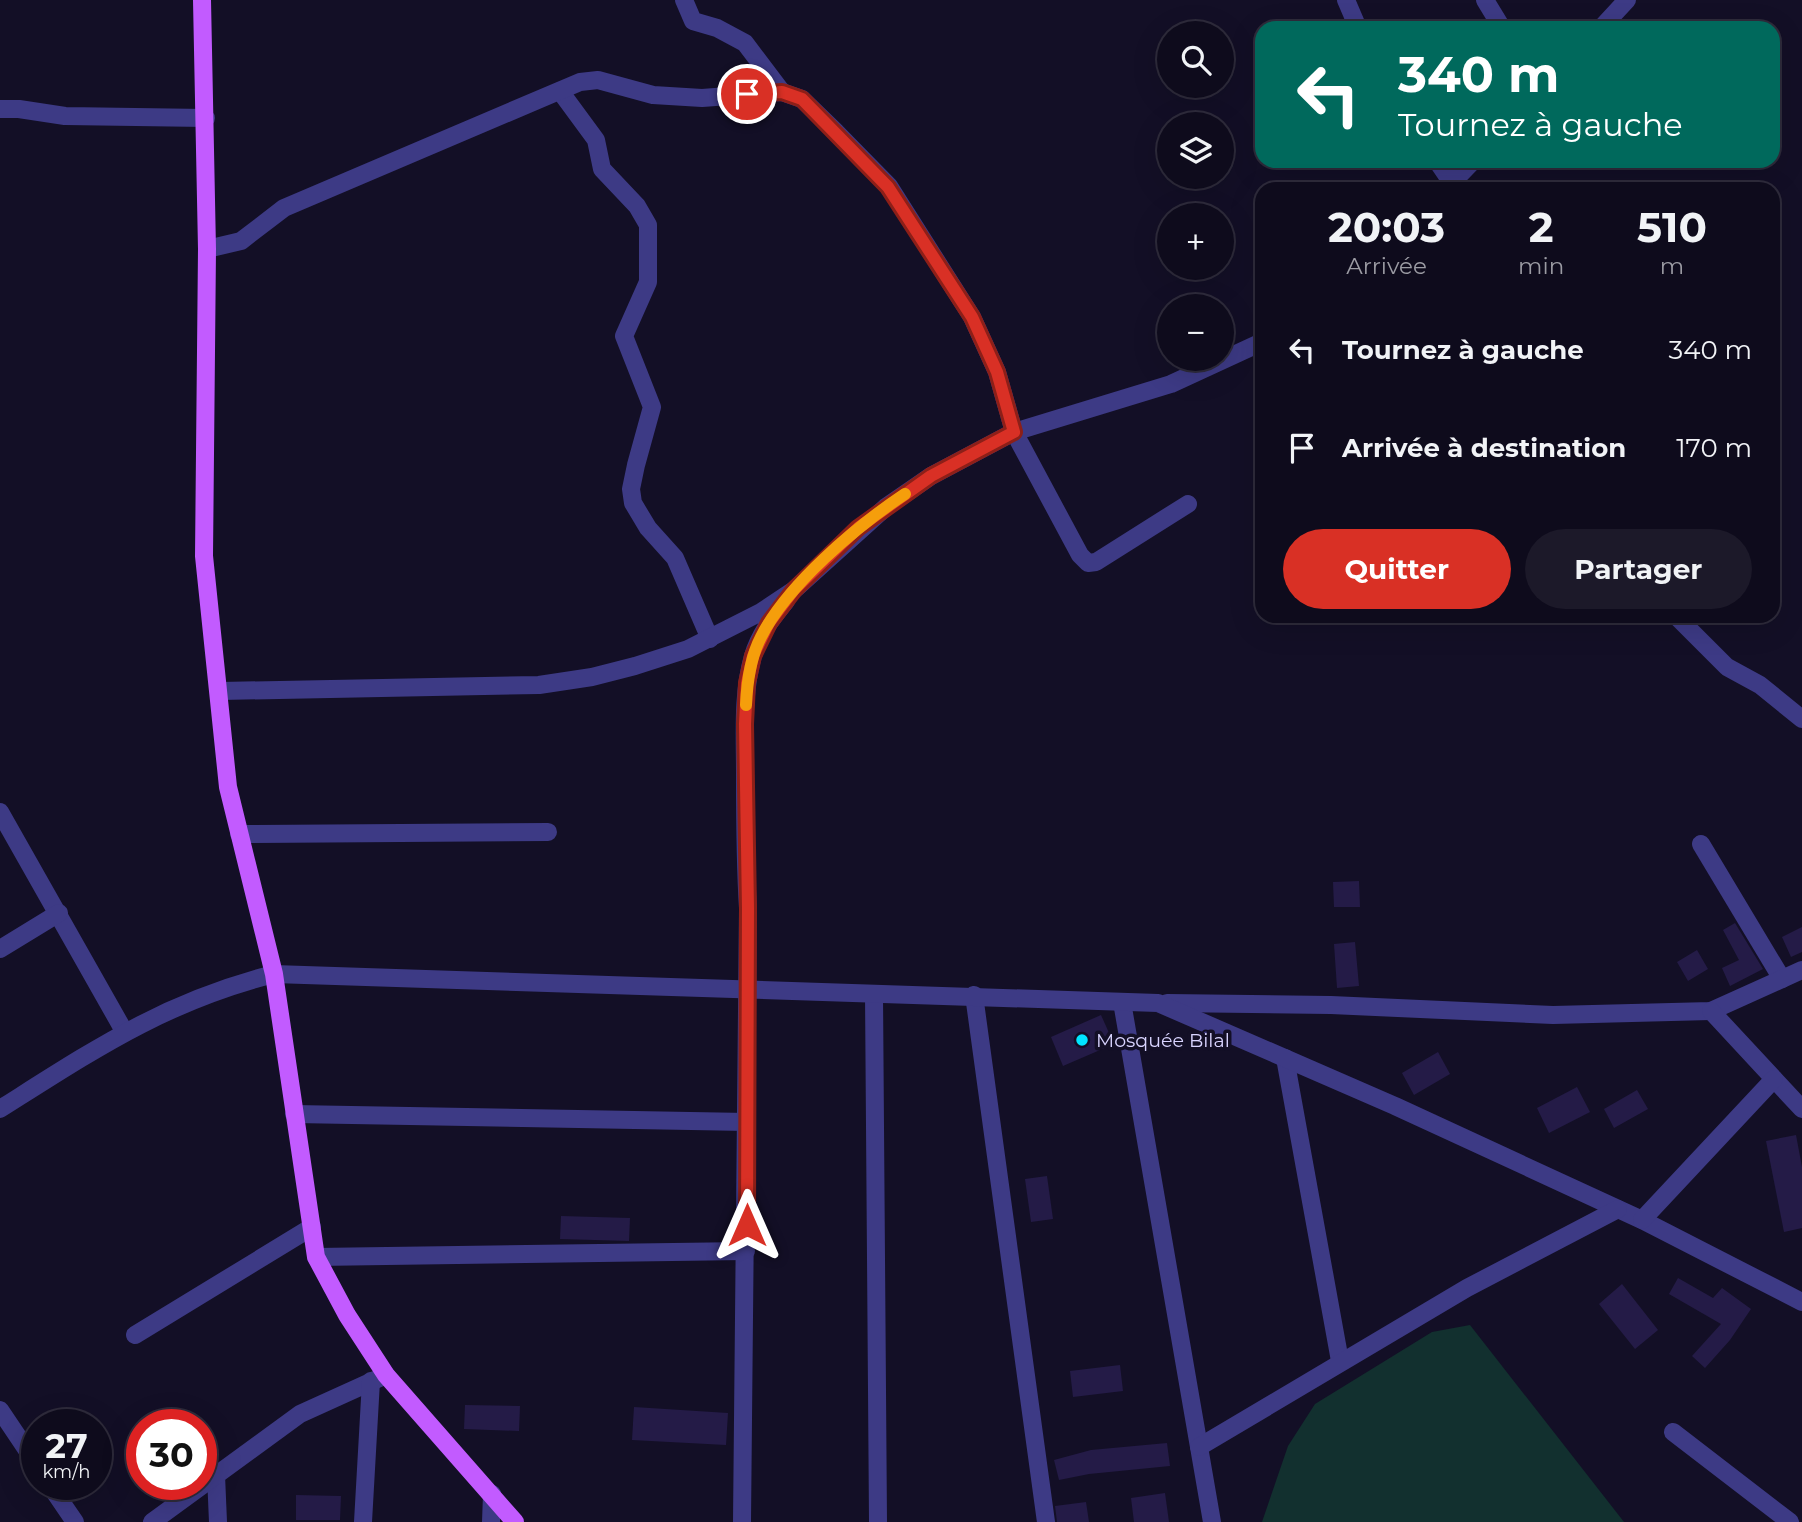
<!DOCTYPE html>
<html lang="fr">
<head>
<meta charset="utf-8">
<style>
	body { margin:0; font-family:Montserrat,sans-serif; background:#1c1929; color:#f1f3f6; height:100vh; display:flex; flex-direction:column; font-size:26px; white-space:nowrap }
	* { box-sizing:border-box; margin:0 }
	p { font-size:23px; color:#9b9ba3 }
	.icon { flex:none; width:38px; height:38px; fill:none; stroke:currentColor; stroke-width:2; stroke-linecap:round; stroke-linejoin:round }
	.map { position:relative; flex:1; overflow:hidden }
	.panel { position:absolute; left:1255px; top:182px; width:525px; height:441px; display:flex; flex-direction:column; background:#0e0b1c; border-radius:21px; box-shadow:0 7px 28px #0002,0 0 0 2px #2e2b3b }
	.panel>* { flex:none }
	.banner { position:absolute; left:1255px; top:21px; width:525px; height:147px; border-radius:21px; box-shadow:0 7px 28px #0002,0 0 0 2px #2e2b3b; background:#00695c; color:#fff; overflow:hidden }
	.buttons { position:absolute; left:1157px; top:21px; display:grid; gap:14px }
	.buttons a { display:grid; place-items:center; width:77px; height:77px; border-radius:50%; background:#0e0b1c; box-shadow:0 7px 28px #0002,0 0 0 2px #2e2b3b; font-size:35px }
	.speed { position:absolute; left:21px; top:1409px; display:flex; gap:14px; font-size:35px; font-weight:700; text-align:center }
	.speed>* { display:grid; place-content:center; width:91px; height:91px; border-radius:50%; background:#0e0b1c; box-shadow:0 7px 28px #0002,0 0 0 2px #2e2b3b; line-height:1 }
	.speed small { font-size:18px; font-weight:400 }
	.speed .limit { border:10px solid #d22; background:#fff; color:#111 }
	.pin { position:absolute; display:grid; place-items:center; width:60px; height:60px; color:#fff; margin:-30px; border:4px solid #fff; border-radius:50%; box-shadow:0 2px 7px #0007 }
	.me { position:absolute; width:77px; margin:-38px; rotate:0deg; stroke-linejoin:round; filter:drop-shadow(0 0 5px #0008) }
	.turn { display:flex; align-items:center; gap:24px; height:147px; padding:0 28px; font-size:32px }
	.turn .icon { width:91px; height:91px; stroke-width:2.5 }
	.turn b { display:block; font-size:49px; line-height:60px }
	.eta { display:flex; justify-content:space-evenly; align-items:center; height:119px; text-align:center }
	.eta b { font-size:42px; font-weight:700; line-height:49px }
	.button { display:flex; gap:14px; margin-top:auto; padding:14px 28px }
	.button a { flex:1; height:80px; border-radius:42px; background:#d93025; color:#fff; font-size:28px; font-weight:700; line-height:80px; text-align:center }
	.button a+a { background:#1c1929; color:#f1f3f6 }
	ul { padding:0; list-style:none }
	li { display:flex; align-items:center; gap:21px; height:98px; padding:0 28px }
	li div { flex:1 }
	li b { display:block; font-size:26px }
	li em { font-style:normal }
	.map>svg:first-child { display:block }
	.green { fill:#12302f }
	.building { fill:#241b47 }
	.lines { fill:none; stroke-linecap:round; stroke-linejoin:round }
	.minor { stroke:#3d3a85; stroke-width:18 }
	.major { stroke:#c25bff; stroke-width:18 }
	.route-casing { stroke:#8d1f18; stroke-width:18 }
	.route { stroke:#d93025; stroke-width:12 }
	.slow { stroke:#f59e0b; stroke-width:12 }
	.poi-dot { fill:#00e5ff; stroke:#130f26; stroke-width:2.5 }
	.labels { text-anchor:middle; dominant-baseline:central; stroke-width:7; stroke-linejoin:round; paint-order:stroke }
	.poi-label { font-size:19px; fill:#d9d4ff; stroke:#130f26; text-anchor:start }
</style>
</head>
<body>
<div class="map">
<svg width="1802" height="1522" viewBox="0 0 1802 1522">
	<rect width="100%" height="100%" fill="#130f26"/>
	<!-- green -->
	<polygon class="green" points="1470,1325 1624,1522 1262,1522 1288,1446 1315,1404 1432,1332"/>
	<!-- building -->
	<g class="building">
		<polygon points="1359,881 1360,907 1334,907 1333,882"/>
		<polygon points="1735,923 1763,969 1730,986 1722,968 1739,960 1723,930"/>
		<polygon points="1802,927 1802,952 1791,957 1782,937"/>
		<polygon points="1355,942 1359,986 1337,988 1334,944"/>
		<polygon points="1697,950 1708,969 1688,981 1677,962"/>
		<polygon points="1101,1015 1114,1044 1063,1066 1051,1037"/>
		<polygon points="1438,1052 1450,1074 1414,1095 1402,1073"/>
		<polygon points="1577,1087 1590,1112 1549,1133 1537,1108"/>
		<polygon points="1637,1090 1648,1109 1614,1128 1604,1109"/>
		<polygon points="1796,1135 1802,1167 1802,1228 1784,1232 1766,1141"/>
		<polygon points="1047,1176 1053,1219 1031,1222 1025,1179"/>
		<polygon points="561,1216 630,1218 629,1241 560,1239"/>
		<polygon points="1678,1278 1713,1298 1722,1288 1751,1309 1730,1340 1705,1368 1692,1356 1721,1324 1669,1294"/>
		<polygon points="1622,1284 1658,1330 1635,1349 1599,1304"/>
		<polygon points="1120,1365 1123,1391 1073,1397 1070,1371"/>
		<polygon points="465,1405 520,1406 519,1431 464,1429"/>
		<polygon points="634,1407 728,1413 726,1445 632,1440"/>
		<polygon points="1167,1443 1170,1466 1089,1474 1059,1480 1054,1460 1091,1450"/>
		<polygon points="1165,1493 1169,1522 1134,1522 1131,1498"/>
		<polygon points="296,1495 341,1496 340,1520 296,1520"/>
		<polygon points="1086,1502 1089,1522 1057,1522 1055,1506"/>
	</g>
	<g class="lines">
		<!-- minor -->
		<g class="minor">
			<polyline points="684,0 693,21 717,28 745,43 782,92"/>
			<polyline points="1346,0 1358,28"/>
			<polyline points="1485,0 1502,28"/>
			<polyline points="1601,28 1627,0"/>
			<polyline points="560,91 596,140 602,169 637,206 648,225 648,282 624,336 652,407 636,465 631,489 633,503 648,528 675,558 710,639"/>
			<polyline points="0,109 19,109 65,116 206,118"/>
			<polyline points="1437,161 1456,189"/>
			<polyline points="1446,189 1473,161"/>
			<polyline points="207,249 241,241 284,208 580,82 598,80 653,95 702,98 782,92 802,99 836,132 889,186 972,317 997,372 1014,432 1080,555 1088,563 1096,562 1188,504"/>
			<polyline points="1676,616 1727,667 1760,685 1802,719"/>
			<polyline points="221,691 539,685 592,677 635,666 688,649 761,612 794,590 886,507 931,476 1014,432 1171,384 1262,342"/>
			<polyline points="0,812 124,1031"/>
			<polyline points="239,834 548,832"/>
			<polyline points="1701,844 1782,979"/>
			<polyline points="0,949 59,913"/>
			<polyline points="874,994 878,1522"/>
			<polyline points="974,995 1046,1522"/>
			<polyline points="1122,1002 1212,1522"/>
			<polyline points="1167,1003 1331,1005 1553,1015 1711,1011 1802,970"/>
			<polyline points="1711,1011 1802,1109"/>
			<polyline points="1285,1058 1340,1361"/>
			<path d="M 0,1109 C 95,1049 164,1002 274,974 L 1158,1003 L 1395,1106 L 1642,1220 L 1802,1302"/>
			<polyline points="294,1114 747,1122"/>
			<polyline points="1642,1220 1774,1079"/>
			<polyline points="316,1257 746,1251"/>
			<polyline points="135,1335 312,1227"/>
			<polyline points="0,1410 37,1465"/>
			<polyline points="1673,1432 1790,1522"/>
			<polyline points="1199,1447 1467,1288 1618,1209"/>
			<polyline points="216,1475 218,1522"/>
			<polyline points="49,1484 75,1522"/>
			<polyline points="152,1522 300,1414 386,1375"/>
			<polyline points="363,1522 371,1381"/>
			<polyline points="491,1522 492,1494"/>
			<path d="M 742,1522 L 748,908 C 745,863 745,819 745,774 C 745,735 742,694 753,656 C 759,635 772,618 786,601"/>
		</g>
		<!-- major -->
		<polyline class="major" points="202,0 207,249 204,556 228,787 274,974 316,1257 347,1315 386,1375 515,1522"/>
	</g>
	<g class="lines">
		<defs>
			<polyline id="route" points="747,1225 748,908 745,724 747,683 753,656 769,623 794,590 858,528 931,476 1014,432 997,372 972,317 888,187 802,99 782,92 747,94"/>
		</defs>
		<!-- route casing -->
		<use href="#route" class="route-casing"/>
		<!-- route -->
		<use href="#route" class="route"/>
		<!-- slow -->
		<path class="slow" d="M 746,705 C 747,682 750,658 761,637 C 787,585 857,526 905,494"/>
	</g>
	<!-- markers -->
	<circle class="poi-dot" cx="1082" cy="1040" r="7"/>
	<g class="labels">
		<!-- poi labels -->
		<g class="poi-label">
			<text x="1096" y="1040">Mosquée Bilal</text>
		</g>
	</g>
</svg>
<div class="buttons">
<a><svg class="icon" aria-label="search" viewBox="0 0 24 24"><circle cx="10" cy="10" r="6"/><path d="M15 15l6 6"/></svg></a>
<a><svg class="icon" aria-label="layers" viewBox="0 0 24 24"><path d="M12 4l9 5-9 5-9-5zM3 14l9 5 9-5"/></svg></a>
<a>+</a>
<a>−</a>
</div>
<div class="speed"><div>27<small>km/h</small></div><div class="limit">30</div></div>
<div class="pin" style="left:747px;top:94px;background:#d93025"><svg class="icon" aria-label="arrive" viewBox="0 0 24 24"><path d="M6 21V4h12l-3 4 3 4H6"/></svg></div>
<svg class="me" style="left:747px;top:1225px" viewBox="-20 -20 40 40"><path d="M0-17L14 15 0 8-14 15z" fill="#d93025" stroke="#fff" stroke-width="4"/></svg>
<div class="banner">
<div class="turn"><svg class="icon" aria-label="left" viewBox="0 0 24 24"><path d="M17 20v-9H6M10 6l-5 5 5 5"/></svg><div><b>340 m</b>Tournez à gauche</div></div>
</div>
<section class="panel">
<div class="eta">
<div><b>20:03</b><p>Arrivée</p></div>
<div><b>2</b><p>min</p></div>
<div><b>510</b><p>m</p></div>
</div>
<ul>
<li><svg class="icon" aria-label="left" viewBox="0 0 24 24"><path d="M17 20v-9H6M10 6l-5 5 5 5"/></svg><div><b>Tournez à gauche</b></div><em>340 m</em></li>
<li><svg class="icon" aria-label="arrive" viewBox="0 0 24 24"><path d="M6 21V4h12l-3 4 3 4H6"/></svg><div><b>Arrivée à destination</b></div><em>170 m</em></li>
</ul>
<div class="button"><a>Quitter</a><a>Partager</a></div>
</section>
</div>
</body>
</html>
